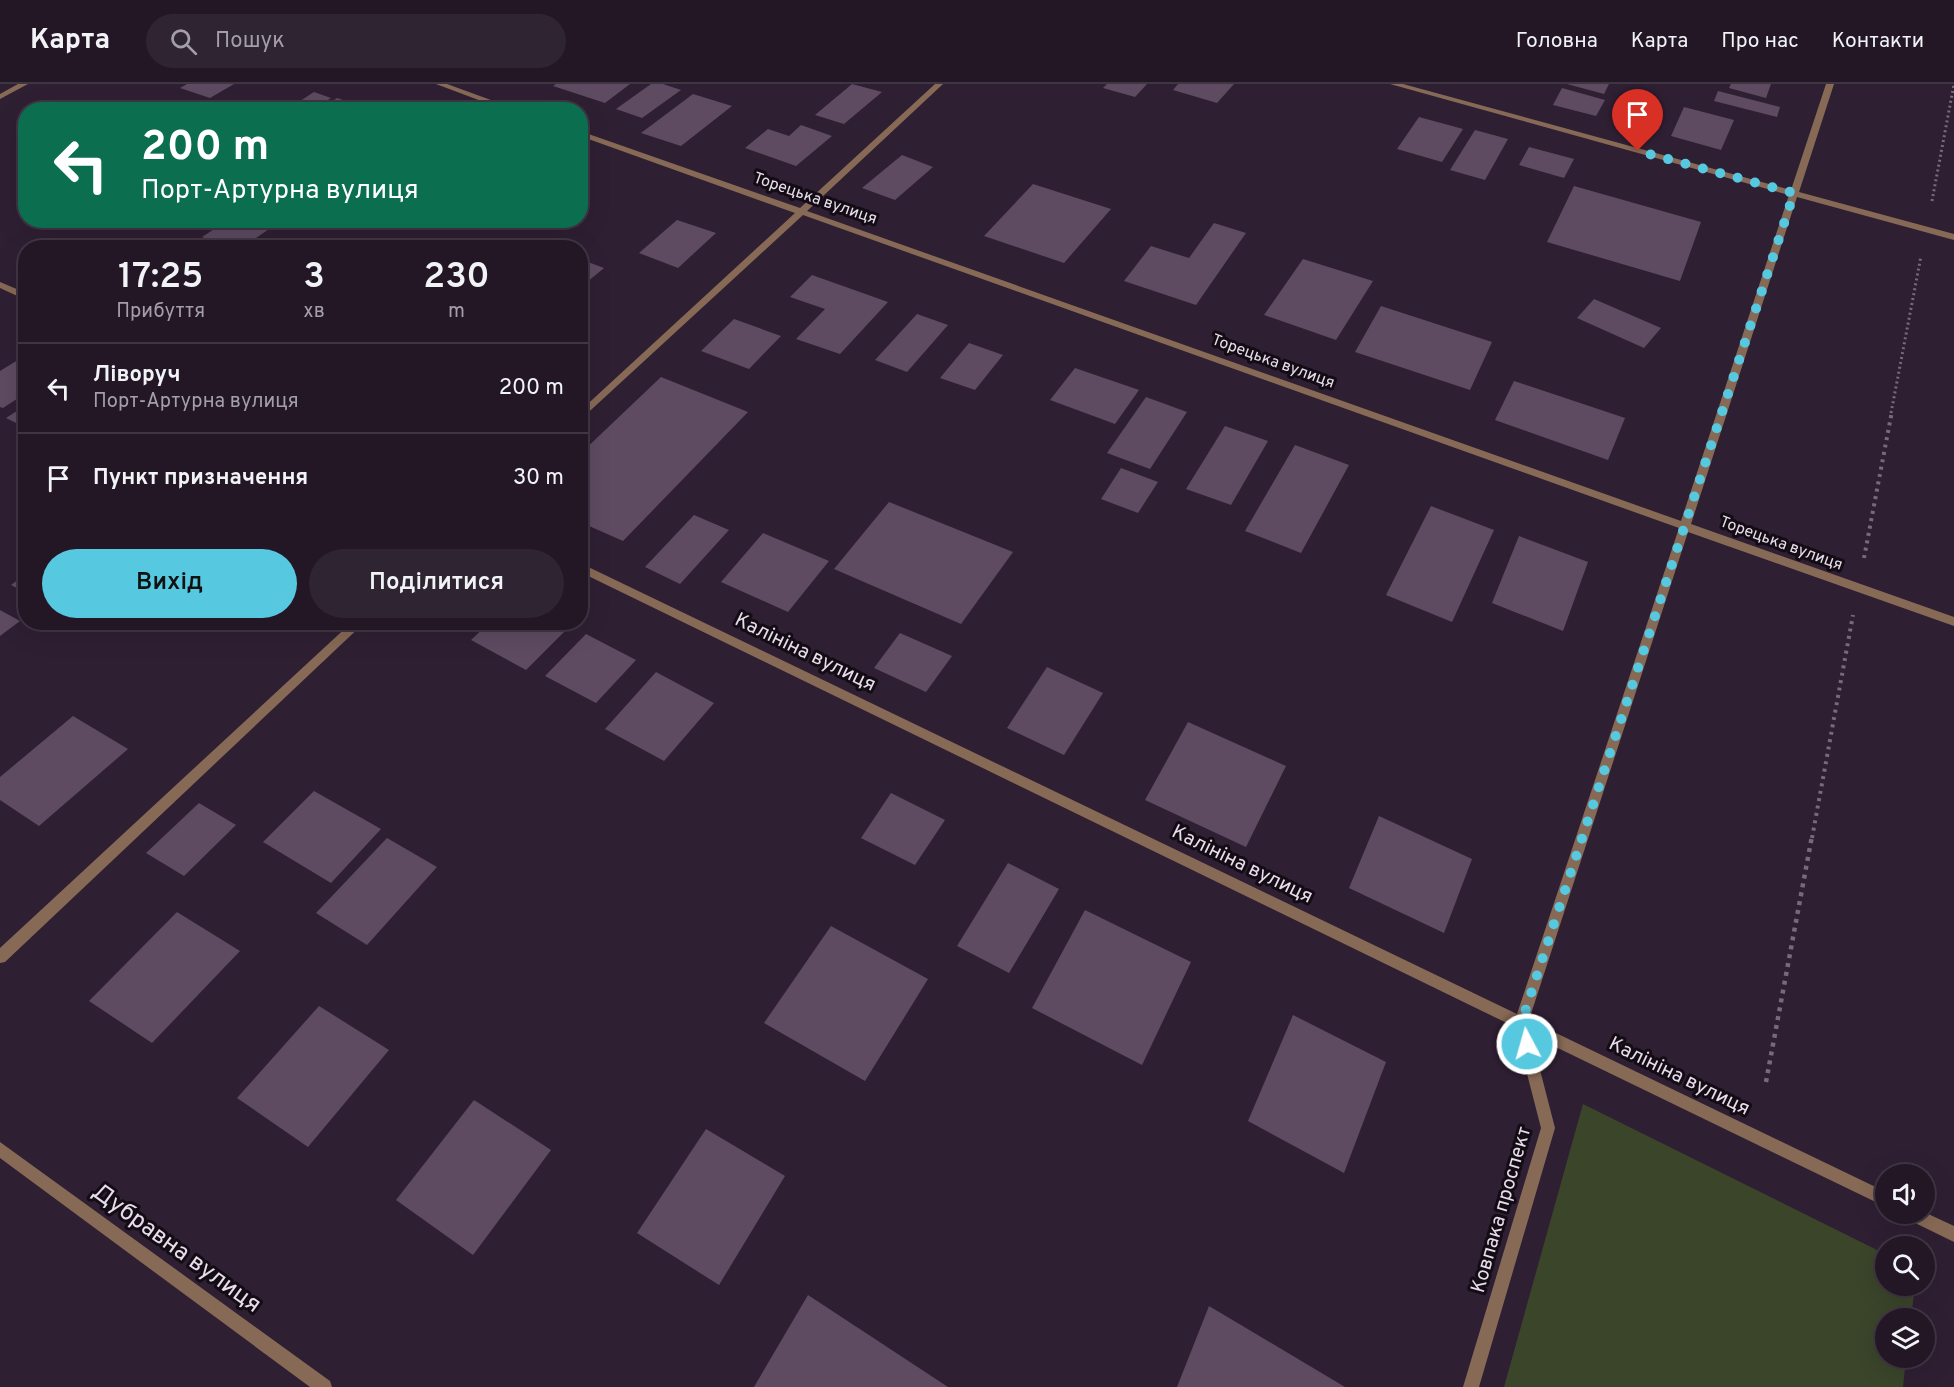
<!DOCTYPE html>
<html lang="uk">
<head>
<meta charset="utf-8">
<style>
	body { margin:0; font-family:Overpass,sans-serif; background:#2f2432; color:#f1f3f6; height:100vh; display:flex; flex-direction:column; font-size:22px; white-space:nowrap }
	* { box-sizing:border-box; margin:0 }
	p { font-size:20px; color:#a39fa7 }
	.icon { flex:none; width:33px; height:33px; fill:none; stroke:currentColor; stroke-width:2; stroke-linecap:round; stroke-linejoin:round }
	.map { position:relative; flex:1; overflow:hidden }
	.details { position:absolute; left:18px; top:156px; width:570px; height:390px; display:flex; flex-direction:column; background:#231726; border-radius:24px; box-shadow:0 6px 24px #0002,0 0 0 2px #403643 }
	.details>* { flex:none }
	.guide { position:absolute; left:18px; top:18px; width:570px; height:126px; border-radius:24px; box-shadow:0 6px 24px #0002,0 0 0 2px #403643; background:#0b6e4f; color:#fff; overflow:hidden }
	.fabs { position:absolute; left:1875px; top:1080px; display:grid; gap:12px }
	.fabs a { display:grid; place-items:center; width:60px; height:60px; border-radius:50%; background:#231726; box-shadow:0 6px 24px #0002,0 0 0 2px #403643; font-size:30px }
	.pin { position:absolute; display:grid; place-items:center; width:51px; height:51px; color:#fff; margin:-62px -26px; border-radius:50% 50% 50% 0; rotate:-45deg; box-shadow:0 0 6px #0007 }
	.pin .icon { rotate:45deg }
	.me { position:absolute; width:66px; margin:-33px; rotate:354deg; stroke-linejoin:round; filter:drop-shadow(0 0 4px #0008) }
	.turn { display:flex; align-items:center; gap:21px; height:126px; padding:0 24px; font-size:27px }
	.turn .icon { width:78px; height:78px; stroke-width:2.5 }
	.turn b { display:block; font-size:42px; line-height:51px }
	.eta { display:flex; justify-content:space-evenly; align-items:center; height:102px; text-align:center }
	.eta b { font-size:36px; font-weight:600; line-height:42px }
	.cta { display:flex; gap:12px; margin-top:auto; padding:12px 24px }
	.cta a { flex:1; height:69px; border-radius:36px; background:#56c9e0; color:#111; font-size:24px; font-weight:600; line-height:69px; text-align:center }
	.cta a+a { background:#2f2432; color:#f1f3f6 }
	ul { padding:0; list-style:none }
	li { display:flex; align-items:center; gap:18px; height:90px; padding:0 24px; border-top:2px solid #403643 }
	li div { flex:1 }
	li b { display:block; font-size:22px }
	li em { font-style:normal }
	header { display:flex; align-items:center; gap:36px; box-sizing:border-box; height:84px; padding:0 30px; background:#231726; border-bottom:2px solid #403643 }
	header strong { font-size:28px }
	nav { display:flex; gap:33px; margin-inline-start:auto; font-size:21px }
	.search { width:420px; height:54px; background:#2f2432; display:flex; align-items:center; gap:15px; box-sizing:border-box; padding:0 21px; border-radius:33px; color:#a39fa7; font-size:22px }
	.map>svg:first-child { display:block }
	.green { fill:#3a452a }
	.building { fill:#5e4b62 }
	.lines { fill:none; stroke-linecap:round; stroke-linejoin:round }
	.path-far2 { stroke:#786a7c; stroke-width:3; stroke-dasharray:2 3; stroke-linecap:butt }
	.path-far1 { stroke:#786a7c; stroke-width:4; stroke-dasharray:3 4.5; stroke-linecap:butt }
	.path { stroke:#786a7c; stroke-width:4.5; stroke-dasharray:4 5; stroke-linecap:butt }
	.street { fill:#876a56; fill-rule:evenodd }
	.route { stroke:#56c9e0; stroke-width:10; stroke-dasharray:0 18 }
	.labels { text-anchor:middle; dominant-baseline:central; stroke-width:6; stroke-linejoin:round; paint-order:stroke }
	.far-street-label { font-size:16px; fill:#e8ddeb; stroke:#130c15 }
	.street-label { font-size:20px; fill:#e8ddeb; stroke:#130c15 }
	.near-street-label { font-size:24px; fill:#e8ddeb; stroke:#130c15 }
</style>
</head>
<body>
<header>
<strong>Карта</strong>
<div class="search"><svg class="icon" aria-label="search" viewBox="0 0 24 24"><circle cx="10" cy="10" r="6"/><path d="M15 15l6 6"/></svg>Пошук</div>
<nav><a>Головна</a><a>Карта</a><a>Про нас</a><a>Контакти</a></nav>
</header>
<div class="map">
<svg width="1954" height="1303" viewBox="0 0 1954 1303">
	<rect width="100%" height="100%" fill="#2f1f33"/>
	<!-- green -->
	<polygon class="green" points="1583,1020 1885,1170 1886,1202 1915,1202 1911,1234 1886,1234 1886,1274 1906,1274 1903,1303 1504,1303"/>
	<!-- building -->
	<g class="building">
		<polygon points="187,0 234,0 210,14 180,4"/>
		<polygon points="556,0 630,0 605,19 553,2"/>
		<polygon points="651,0 663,0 681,6 642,34 616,25"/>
		<polygon points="852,0 882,8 844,40 815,31"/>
		<polygon points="1107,0 1147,0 1135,13 1103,4"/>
		<polygon points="1178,0 1234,0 1217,19 1173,6"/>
		<polygon points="1567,0 1609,0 1604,10"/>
		<polygon points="1731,0 1771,0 1766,14 1729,4"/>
		<polygon points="1562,4 1605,16 1596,32 1553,21"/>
		<polygon points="1718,7 1780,23 1777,33 1714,17"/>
		<polygon points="314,8 331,14 312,26 286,26"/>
		<polygon points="693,10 732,22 681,62 641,49"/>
		<polygon points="337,14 369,25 369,26 318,26"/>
		<polygon points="1684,23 1734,36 1721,66 1671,52"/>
		<polygon points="1419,33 1463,45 1442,78 1397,65"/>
		<polygon points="801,41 832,52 796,82 745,64 768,45 789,52"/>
		<polygon points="1475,46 1508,55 1485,96 1450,86"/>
		<polygon points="1529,63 1574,75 1564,94 1519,81"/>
		<polygon points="902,71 933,83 895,116 862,104"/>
		<polygon points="1033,100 1111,125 1064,179 984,152"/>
		<polygon points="1574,102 1701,138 1680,197 1547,158"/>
		<polygon points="228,136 282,136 242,164 227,164 202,153"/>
		<polygon points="677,136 716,149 678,184 639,169"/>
		<polygon points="1214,139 1246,149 1196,221 1124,197 1151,162 1189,174"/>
		<polygon points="580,175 604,184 580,204"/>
		<polygon points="1303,175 1373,197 1336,256 1264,231"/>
		<polygon points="812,191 888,218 840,270 796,255 825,225 790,213"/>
		<polygon points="1594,215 1661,244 1644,264 1577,234"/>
		<polygon points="1381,222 1492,258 1470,306 1355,268"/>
		<polygon points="917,230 948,241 907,288 875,276"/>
		<polygon points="734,235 781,252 749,285 701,267"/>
		<polygon points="969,259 1003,271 975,306 940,294"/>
		<polygon points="26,271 26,309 3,324 0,323 0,287"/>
		<polygon points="1075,284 1139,306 1115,340 1050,316"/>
		<polygon points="661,293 748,328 623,457 580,438 580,370"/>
		<polygon points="1514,297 1625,334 1608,376 1495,336"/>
		<polygon points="1146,313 1187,328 1150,385 1107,369"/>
		<polygon points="26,321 26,344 6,334"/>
		<polygon points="1225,342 1268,357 1231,421 1186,405"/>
		<polygon points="1295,361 1349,381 1301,469 1245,447"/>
		<polygon points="1121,384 1158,398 1138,429 1101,415"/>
		<polygon points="889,418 1013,468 961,540 834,485"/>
		<polygon points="1431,422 1494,446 1452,538 1386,511"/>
		<polygon points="694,431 729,446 680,500 645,483"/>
		<polygon points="763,449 829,477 788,528 721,498"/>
		<polygon points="1519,452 1588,478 1563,547 1492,519"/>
		<polygon points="26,490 26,509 11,501"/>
		<polygon points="0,526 20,537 0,552"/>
		<polygon points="261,538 288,538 278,547"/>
		<polygon points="490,538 560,538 569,543 526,586 471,556"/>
		<polygon points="900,549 952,572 926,608 874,584"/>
		<polygon points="586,550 636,576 596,619 545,592"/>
		<polygon points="1047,583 1103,609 1064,671 1007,644"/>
		<polygon points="656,588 714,619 664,677 605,645"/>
		<polygon points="73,632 128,665 39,742 0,716 0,693"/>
		<polygon points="1188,638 1286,682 1246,763 1145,716"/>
		<polygon points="314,707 381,745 331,799 263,758"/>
		<polygon points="891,709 945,736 915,781 861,754"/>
		<polygon points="199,719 236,741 184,792 146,769"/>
		<polygon points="1379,732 1472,775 1444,849 1349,804"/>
		<polygon points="387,754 437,783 367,861 316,829"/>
		<polygon points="1008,779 1059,805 1009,889 957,862"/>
		<polygon points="1085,826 1191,878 1142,981 1032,924"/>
		<polygon points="177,828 240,867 152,959 89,917"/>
		<polygon points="831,842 928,895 865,997 764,939"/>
		<polygon points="319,922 389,966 308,1063 237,1014"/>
		<polygon points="1293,931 1386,978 1344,1089 1248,1037"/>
		<polygon points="474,1016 551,1066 473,1171 396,1116"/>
		<polygon points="706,1045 785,1092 719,1201 637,1149"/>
		<polygon points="808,1211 948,1303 754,1303"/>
		<polygon points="1209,1222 1345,1303 1177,1303"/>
	</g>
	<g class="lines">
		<!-- path-far2 -->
		<g class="path-far2">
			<polyline points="1932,117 1954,0"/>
			<polyline points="1891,329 1921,172"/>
		</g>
		<!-- path-far1 -->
		<g class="path-far1">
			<polyline points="1864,474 1892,327"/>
			<polyline points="1812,754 1853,531"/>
		</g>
		<!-- path -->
		<polyline class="path" points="1766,998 1812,752"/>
		<!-- street -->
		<g class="street">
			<polygon points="18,0 28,0 0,15 0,10"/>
			<polygon points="436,0 447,0 518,26 505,26"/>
			<polygon points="935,0 943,0 807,127 1681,437 1789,111 1390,0 1403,0 1791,106 1826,0 1834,0 1799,108 1954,150 1954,156 1797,113 1691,440 1954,533 1954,542 1688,448 1529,936 1886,1108 1886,1123 1531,951 1555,1044 1479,1303 1463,1303 1541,1044 1515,943 580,488 580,479 1517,930 1679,444 803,131 580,336 580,327 795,129 580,52 580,47 800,124"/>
			<polygon points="0,198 26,209 26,216 0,204"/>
			<polygon points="352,538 365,538 5,878 0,879 0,864"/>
			<polygon points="0,1058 330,1297 332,1303 310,1303 0,1074"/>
			<polygon points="1924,1128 1954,1142 1954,1158 1907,1135 1904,1130 1924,1130"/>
		</g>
	</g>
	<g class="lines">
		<!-- route -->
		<polyline class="route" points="1527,960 1521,940 1794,109 1638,67"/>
	</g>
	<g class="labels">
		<!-- far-street labels -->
		<g class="far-street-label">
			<text transform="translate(815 115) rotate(19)">Торецька вулиця</text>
			<text transform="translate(1273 278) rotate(20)">Торецька вулиця</text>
			<text transform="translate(1781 460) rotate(20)">Торецька вулиця</text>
		</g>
		<!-- street labels -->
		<g class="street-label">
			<text transform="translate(805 569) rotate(26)">Калініна вулиця</text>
			<text transform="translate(1242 781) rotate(26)">Калініна вулиця</text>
			<text transform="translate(1679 993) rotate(26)">Калініна вулиця</text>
			<text transform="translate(1502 1126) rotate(-74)">Ковпака проспект</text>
		</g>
		<!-- near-street labels -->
		<g class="near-street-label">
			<text transform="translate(176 1165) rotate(36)">Дубравна вулиця</text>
		</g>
	</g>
</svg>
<div class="fabs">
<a><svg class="icon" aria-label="sound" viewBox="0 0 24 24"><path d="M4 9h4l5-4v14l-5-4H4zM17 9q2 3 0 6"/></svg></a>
<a><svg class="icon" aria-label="search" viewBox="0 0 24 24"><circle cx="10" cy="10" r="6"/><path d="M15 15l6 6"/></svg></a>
<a><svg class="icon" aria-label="layers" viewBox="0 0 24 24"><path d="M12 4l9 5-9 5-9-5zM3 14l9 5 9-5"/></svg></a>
</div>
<div class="pin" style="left:1638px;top:67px;background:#d93025"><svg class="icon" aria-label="arrive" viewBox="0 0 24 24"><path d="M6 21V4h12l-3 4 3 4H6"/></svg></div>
<svg class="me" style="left:1527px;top:960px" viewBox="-20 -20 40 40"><circle r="17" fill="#56c9e0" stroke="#fff" stroke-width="3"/><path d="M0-11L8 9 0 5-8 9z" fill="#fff"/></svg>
<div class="guide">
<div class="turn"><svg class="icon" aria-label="left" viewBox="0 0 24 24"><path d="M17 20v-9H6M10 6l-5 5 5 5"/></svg><div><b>200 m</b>Порт-Артурна вулиця</div></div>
</div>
<section class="details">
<div class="eta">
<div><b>17:25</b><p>Прибуття</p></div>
<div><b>3</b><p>хв</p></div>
<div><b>230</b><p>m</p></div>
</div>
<ul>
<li><svg class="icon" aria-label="left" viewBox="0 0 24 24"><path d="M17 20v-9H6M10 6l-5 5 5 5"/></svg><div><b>Ліворуч</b><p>Порт-Артурна вулиця</p></div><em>200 m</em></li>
<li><svg class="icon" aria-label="arrive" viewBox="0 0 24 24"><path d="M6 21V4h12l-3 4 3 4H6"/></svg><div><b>Пункт призначення</b></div><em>30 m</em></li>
</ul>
<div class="cta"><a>Вихід</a><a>Поділитися</a></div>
</section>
</div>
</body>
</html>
